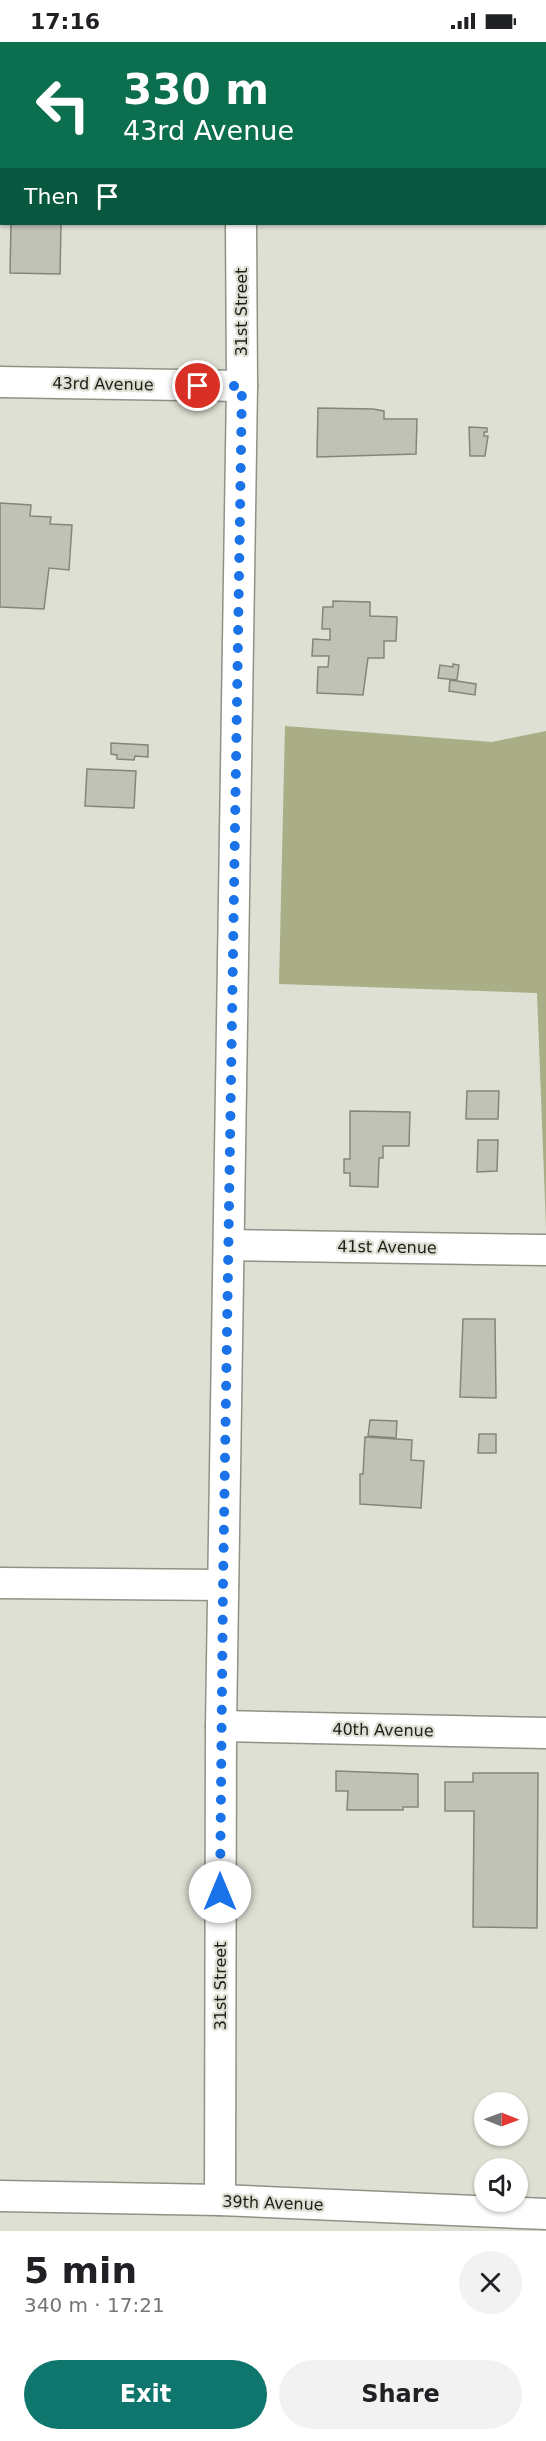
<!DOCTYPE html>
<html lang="en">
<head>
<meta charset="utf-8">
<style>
	body { margin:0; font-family:"DejaVu Sans",sans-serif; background:#f2f2f2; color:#202124; height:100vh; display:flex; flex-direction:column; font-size:22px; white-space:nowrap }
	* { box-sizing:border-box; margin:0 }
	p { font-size:20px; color:#757577 }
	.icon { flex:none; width:33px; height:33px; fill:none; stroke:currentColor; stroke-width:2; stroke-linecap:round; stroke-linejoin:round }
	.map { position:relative; height:2189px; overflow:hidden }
	.sheet { display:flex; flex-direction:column; background:#fff; flex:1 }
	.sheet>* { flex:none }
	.hud { position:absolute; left:0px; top:0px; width:546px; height:183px; box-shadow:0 2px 4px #0004; background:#0b6e4f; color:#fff; overflow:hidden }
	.needle { width:39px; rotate:91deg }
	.controls { position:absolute; left:474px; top:2050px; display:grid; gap:12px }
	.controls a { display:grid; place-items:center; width:54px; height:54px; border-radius:50%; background:#fff; box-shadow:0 2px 4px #0004; font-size:30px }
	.pin { position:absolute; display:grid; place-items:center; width:51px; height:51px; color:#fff; margin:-26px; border:3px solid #fff; border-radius:50%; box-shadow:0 2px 6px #0007 }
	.me { position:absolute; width:66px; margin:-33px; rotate:0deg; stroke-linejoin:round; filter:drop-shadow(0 0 4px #0008) }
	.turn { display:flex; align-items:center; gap:21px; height:126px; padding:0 24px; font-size:27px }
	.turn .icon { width:78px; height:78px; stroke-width:2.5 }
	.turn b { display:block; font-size:42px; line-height:51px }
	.then { display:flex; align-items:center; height:57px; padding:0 24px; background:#0003; gap:12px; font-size:22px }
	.round { display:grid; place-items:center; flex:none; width:63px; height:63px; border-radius:32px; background:#f2f2f2 }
	.head { display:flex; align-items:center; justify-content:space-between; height:102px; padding:0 24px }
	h1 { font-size:36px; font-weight:700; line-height:45px }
	.cta { display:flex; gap:12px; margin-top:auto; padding:12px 24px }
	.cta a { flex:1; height:69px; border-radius:36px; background:#0f766e; color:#fff; font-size:24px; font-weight:700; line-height:69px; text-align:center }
	.cta a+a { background:#f2f2f2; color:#202124 }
	.status { display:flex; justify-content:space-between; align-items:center; height:42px; padding:0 30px; background:#fff; direction:ltr }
	.status svg { height:16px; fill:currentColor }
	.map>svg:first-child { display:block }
	.forest { fill:#a9ae87 }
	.building { fill:#c0c2b5; stroke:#84867a; stroke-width:1.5 }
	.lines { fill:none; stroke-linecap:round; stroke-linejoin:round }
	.street-casing { stroke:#909286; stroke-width:33 }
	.street { stroke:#fff; stroke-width:30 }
	.route { stroke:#1a73e8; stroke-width:10; stroke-dasharray:0 18 }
	.labels { text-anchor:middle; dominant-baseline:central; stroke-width:4.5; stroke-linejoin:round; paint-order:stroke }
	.street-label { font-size:16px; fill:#1d1e19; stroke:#dee0d3 }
</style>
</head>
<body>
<div class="status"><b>17:16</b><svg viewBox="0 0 49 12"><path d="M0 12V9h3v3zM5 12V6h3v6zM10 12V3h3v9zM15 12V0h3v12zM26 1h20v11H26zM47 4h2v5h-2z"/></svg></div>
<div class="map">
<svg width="546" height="2189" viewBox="0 0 546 2189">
	<rect width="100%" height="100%" fill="#dee0d3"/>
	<!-- forest -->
	<polygon class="forest" points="285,684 492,700 546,689 546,1185 537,951 279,942"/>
	<!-- building -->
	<g class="building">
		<rect x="386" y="0" width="37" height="2"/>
		<polygon points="11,182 61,182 60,232 10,231"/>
		<polygon points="318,366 373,367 384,369 384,377 417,377 416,412 317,415"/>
		<polygon points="469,385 487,386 487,390 484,390 484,394 488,394 485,414 470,414"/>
		<polygon points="0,461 31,463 30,474 51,475 50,482 72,483 69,528 49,526 44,567 0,565"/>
		<polygon points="333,559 370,560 370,574 397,575 396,599 384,599 384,616 368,616 363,653 317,651 318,625 328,625 329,614 312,614 313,597 330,598 330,587 322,587 323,565 333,565"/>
		<polygon points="453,622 459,623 457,638 438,636 440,623 453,625"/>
		<polygon points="450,638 476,642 475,653 449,649"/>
		<polygon points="111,701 148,703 148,715 135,714 134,718 117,717 117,713 111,712"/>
		<polygon points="87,727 136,729 134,766 85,764"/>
		<polygon points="467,1049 499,1049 498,1077 466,1077"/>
		<polygon points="350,1069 410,1070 409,1104 383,1104 383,1116 379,1116 378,1145 350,1144 350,1131 344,1131 344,1117 350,1117"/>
		<polygon points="478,1098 498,1098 497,1129 477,1130"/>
		<polygon points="463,1277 495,1277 496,1356 460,1355"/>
		<polygon points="370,1378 397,1379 396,1396 368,1394"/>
		<polygon points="479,1392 496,1392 496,1411 478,1411"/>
		<polygon points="365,1395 412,1398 411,1418 424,1419 421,1466 360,1462 360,1432 363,1432"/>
		<polygon points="336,1729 418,1732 418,1765 403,1765 403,1768 347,1768 348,1749 336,1749"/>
		<polygon points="473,1731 538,1731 537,1886 473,1885 474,1769 445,1769 445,1740 473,1740"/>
	</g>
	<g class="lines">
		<defs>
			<g id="street">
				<polyline points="240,0 240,2"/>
				<polyline points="0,340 242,344"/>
				<polyline points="229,1203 546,1208"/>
				<polyline points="0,1541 223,1543"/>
				<polyline points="221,1684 546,1691"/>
				<polyline points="0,2154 220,2158 546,2172"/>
				<polyline points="220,2158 221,1684 242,344 241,182"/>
			</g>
		</defs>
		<!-- street casing -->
		<use href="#street" class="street-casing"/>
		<!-- street -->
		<use href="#street" class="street"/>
	</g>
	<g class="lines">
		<!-- route -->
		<polyline class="route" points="198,344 242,344 223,1543 220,1850"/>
	</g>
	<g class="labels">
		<!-- street labels -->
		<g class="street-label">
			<text transform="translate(241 270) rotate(-90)">31st Street</text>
			<text transform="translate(103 342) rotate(1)">43rd Avenue</text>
			<text transform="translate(387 1205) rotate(1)">41st Avenue</text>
			<text transform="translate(383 1688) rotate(1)">40th Avenue</text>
			<text transform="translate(220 1944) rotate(-90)">31st Street</text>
			<text transform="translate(273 2161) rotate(2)">39th Avenue</text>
		</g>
	</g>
</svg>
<div class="controls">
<a><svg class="needle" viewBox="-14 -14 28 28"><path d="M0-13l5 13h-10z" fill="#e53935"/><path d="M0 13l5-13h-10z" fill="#757577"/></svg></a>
<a><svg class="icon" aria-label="sound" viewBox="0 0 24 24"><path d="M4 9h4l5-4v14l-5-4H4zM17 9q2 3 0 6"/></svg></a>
</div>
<div class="pin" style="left:198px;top:344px;background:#d93025"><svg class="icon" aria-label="arrive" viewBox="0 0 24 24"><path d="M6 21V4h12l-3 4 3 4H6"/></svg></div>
<svg class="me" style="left:220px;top:1850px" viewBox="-20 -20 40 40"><circle r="19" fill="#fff"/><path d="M0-13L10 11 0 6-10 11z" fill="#1a73e8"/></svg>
<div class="hud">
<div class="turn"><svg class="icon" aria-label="left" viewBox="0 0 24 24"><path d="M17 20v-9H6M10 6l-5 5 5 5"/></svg><div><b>330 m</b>43rd Avenue</div></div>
<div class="then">Then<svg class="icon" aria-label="arrive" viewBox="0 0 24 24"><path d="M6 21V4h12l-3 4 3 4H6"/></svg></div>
</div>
</div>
<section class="sheet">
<div class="head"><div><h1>5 min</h1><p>340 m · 17:21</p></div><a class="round"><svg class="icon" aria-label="close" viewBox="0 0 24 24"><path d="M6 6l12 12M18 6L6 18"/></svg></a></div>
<div class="cta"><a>Exit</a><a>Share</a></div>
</section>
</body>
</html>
